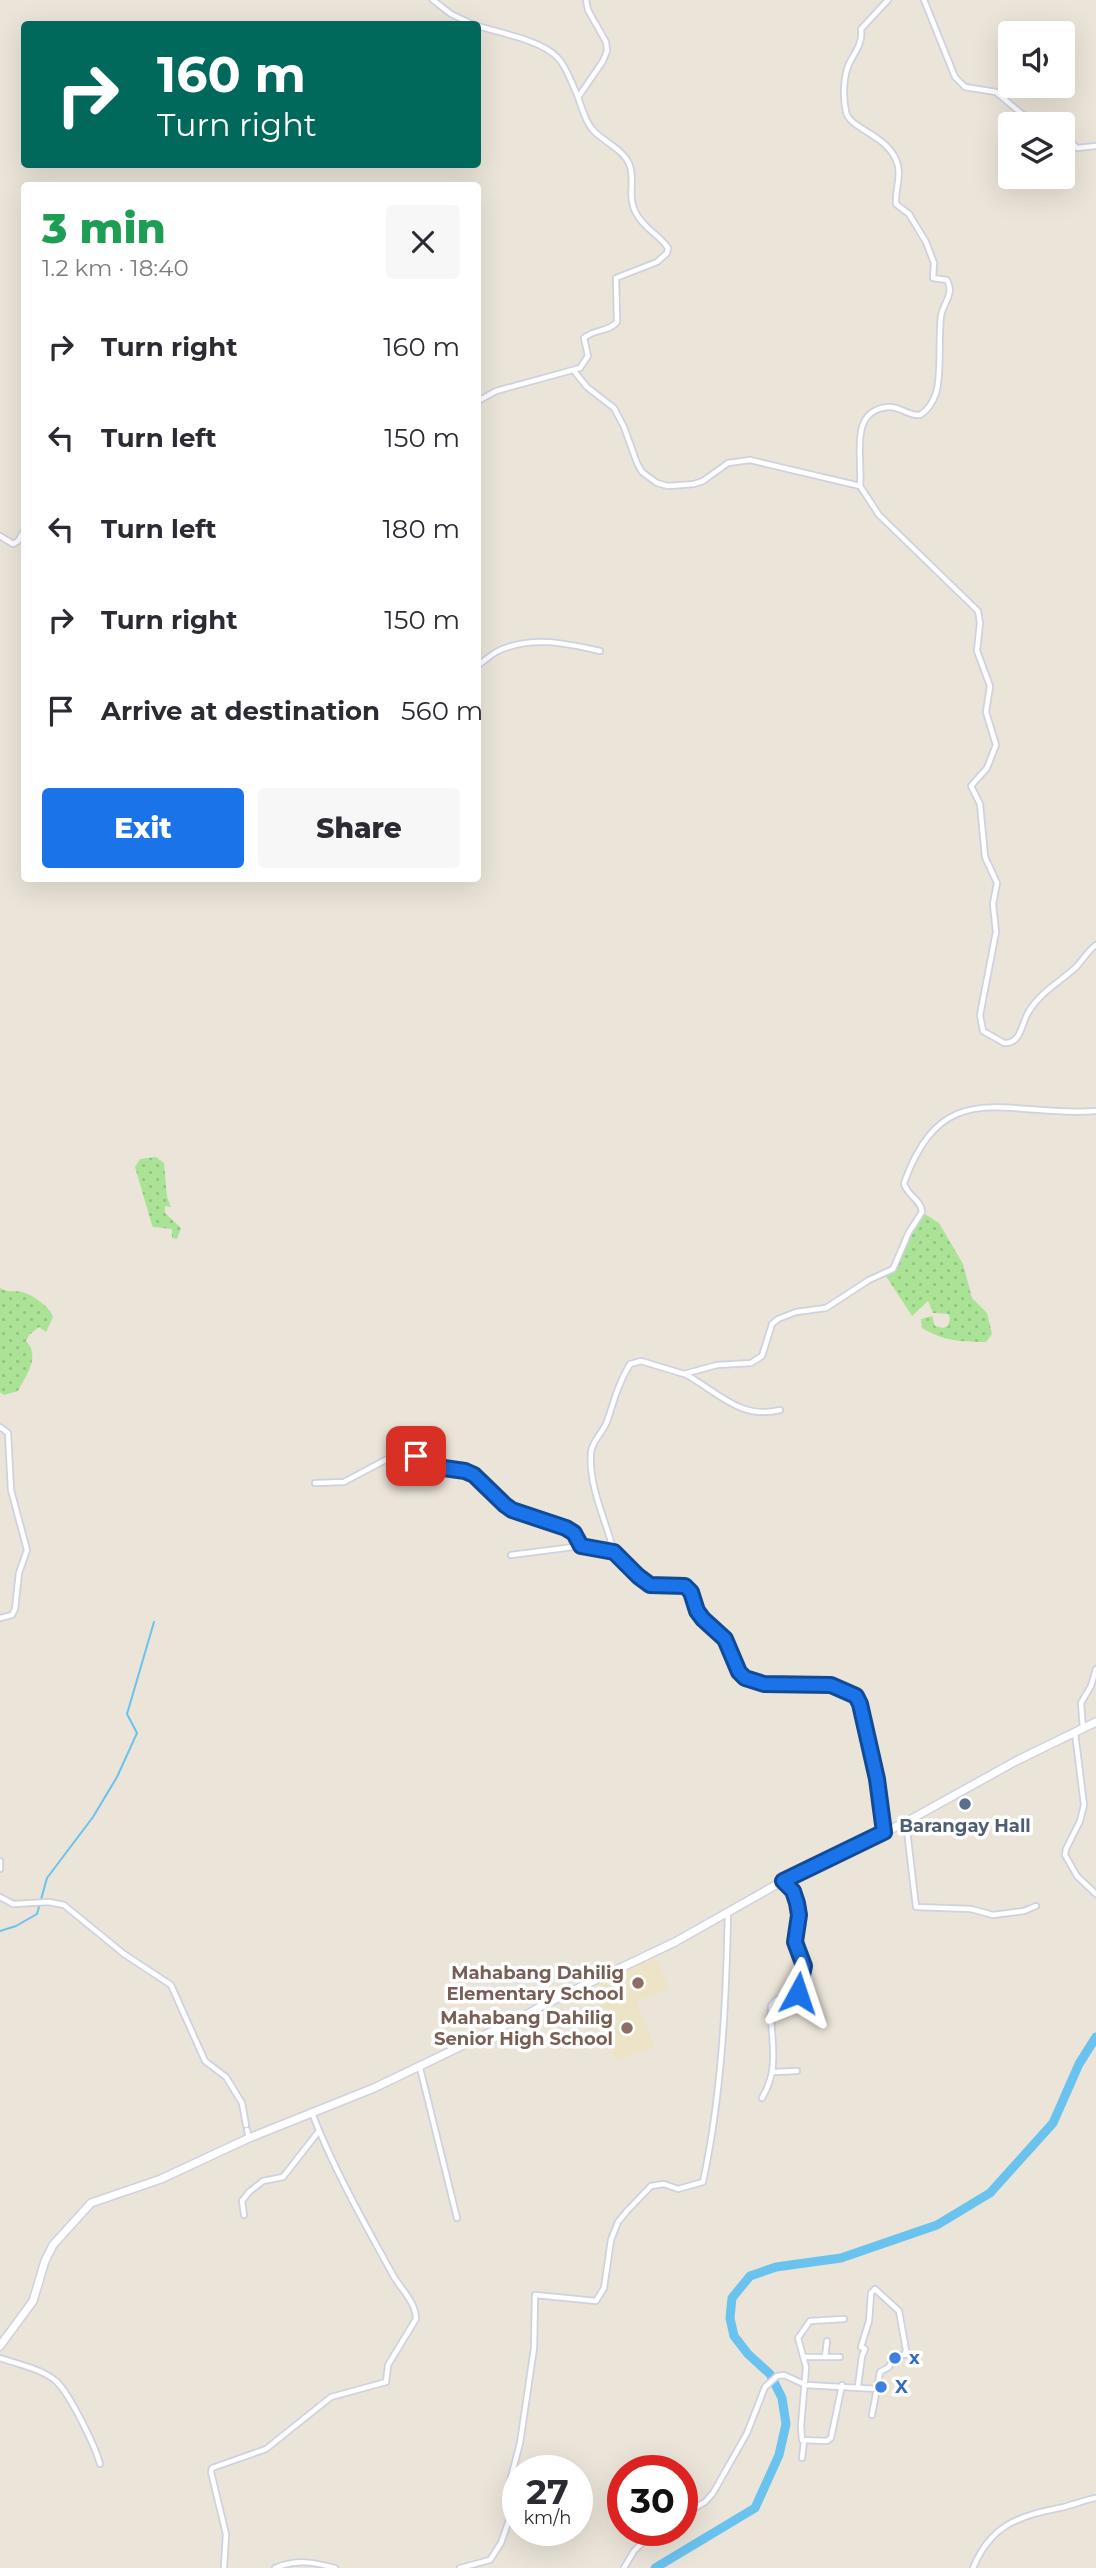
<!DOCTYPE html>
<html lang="en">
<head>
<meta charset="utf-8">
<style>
	body { margin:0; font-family:Montserrat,sans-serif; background:#f7f7f7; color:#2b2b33; height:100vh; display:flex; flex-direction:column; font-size:26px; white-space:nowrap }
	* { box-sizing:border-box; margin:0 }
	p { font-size:23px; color:#7c7c81 }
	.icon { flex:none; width:38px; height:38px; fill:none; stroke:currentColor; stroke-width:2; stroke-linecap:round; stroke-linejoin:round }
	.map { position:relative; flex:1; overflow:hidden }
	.side { position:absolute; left:21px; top:182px; width:460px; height:700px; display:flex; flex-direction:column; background:#fff; border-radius:7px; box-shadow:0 7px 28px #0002 }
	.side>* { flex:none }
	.hud { position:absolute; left:21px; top:21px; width:460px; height:147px; border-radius:7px; box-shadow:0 7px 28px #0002; background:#00695c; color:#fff; overflow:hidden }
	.buttons { position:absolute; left:998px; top:21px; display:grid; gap:14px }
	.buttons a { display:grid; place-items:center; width:77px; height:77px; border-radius:7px; background:#fff; box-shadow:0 7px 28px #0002; font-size:35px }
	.speed { position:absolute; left:502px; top:2455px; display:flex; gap:14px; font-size:35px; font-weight:700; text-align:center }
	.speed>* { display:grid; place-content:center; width:91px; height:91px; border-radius:50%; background:#fff; box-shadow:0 7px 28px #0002; line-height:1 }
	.speed small { font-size:18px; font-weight:400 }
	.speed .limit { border:10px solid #d22; background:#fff; color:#111 }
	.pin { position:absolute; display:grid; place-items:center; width:60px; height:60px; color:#fff; margin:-30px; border-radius:14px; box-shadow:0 4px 10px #0006 }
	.me { position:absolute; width:77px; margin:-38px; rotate:5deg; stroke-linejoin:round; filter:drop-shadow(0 0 5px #0008) }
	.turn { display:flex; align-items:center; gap:24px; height:147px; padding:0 21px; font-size:32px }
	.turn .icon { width:91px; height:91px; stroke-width:2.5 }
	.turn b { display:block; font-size:49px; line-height:60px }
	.round { display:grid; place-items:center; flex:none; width:74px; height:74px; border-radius:7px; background:#f7f7f7 }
	.overview { display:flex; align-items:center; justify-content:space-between; height:119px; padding:0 21px }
	h1 { font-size:42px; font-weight:800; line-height:52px; color:#1e9e55 }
	.button { display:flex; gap:14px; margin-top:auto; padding:14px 21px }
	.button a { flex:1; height:80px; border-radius:7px; background:#1a73e8; color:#fff; font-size:28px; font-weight:800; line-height:80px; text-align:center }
	.button a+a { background:#f7f7f7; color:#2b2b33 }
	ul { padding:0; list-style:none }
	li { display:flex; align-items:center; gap:21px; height:91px; padding:0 21px }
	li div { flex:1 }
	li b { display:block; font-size:26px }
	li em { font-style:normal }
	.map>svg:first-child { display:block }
	.education { fill:#ede4c8 }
	.grass { fill:url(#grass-dots) }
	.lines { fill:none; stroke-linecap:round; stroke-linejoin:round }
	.stream { stroke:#6ac2ef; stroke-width:2 }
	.river { stroke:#6ac2ef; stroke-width:9 }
	.street-casing { stroke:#cfd1e1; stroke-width:8 }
	.secondary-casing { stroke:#cfd1e1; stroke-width:10 }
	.street { stroke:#fff; stroke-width:4.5 }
	.secondary { stroke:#fff; stroke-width:7 }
	.route-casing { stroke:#114b97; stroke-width:18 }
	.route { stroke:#1a73e8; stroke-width:12 }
	.service-dot { fill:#5c6f8a; stroke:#fff; stroke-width:2.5 }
	.education-dot { fill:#8d6e63; stroke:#fff; stroke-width:2.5 }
	.shop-dot { fill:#3f7fe0; stroke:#fff; stroke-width:2.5 }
	.labels { text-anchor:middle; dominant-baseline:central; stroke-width:7; stroke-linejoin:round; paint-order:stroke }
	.service-label { font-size:18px; font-weight:bold; fill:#4e5e75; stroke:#fff }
	.education-label { font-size:18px; font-weight:bold; fill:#785e54; stroke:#fff; text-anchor:end }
	.shop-label { font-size:18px; font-weight:bold; fill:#366cbe; stroke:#fff; text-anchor:start }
</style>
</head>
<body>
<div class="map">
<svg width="1096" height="2568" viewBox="0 0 1096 2568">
	<defs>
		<pattern id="grass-dots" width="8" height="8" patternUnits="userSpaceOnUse" patternTransform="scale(1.75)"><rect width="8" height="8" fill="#aae395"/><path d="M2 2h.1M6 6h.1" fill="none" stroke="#92c380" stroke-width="1.8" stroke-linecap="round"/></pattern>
	</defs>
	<rect width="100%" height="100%" fill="#ebe4d9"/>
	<!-- education -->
	<polygon class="education" points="654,1953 669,1988 637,2002 655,2048 616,2060 592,1984"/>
	<!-- grass -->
	<g class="grass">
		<polygon points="156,1157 164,1163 167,1197 171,1207 165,1206 165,1213 181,1228 177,1239 172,1238 172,1229 153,1227 152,1225 135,1167 140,1159"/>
		<path d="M 923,1213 L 939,1223 L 963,1264 L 972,1298 L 987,1313 L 992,1334 L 986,1342 C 962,1342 943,1341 922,1328 L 921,1319 L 932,1316 L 935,1326 L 943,1328 L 948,1326 L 950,1318 L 948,1314 L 933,1313 L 928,1301 L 912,1316 L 886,1276 L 892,1271 L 903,1245 Z"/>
		<path d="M 0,1288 C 8,1293 14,1290 22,1292 C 33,1295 50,1307 53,1317 L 46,1332 L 39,1327 L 29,1335 L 26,1341 C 41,1357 26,1375 18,1391 L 4,1395 L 0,1392 Z"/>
	</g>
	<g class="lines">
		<!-- stream -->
		<polyline class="stream" points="0,1931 16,1926 37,1914 47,1878 93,1817 117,1777 137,1733 127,1714 154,1622"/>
		<!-- river -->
		<polyline class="river" points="655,2568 755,2508 779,2455 786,2424 782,2398 770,2374 748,2354 734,2336 730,2318 732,2298 750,2276 776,2267 841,2258 937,2225 990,2193 1053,2123 1079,2064 1096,2037"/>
		<defs>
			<g id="street">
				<polyline points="433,0 451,14 472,24"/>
				<polyline points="924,0 955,77 965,87 996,92 1022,114 1053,124"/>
				<path d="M 478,26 C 500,33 541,40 557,57 C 566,66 570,79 575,90 C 581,102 583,118 592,129 C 603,142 624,149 630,166 C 635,182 627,198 636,213 C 644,229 660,235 668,248 L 667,253 L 657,262 L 616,278 L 617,322 C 609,332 594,329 584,338 L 588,356 L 580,368 L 496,391 L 478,401"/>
				<polyline points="579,96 603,61 607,51 606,42 588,10 586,0"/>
				<polyline points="1062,134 1077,148 1096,146"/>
				<path d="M 574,371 L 587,387 L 614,408 L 624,427 L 637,463 L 642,472 L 657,483 L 668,486 L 694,484 L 703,481 L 728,463 L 750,460 L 860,486 L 879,515 L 978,611 L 980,623 L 977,651 L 990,686 L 986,712 L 996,745 L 987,768 L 971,786 L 980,804 L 985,857 L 997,883 L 993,904 L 996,932 L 980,1015 L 983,1031 L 1004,1043 C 1022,1044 1021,1023 1029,1011 C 1040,993 1058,983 1074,969 C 1082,962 1087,951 1096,945"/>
				<path d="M 860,486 C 863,457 848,411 888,407 C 900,406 908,416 920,415 C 928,410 933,402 936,393 C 942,375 938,338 941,316 C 943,303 955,294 947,280 L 933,278 L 934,263 L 926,242 L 909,214 L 896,204 C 895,191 901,178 898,166 C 891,135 850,130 846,112 C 843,98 843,77 849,64 C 855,51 863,44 861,29 L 888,0"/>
				<polyline points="0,536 13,544 18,541 24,531"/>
				<path d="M 478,665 C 484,661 490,656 496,652 C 530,635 566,643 600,651"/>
				<path d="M 685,1374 C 718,1392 740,1420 780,1410"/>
				<polyline points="0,1427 8,1433 11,1490 27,1550 19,1573 15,1609 12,1615 0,1618"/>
				<polyline points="315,1483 344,1482 391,1457 411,1454 430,1466 465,1471 474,1475 512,1510 566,1528 574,1533 581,1546 614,1552 638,1576 650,1585 685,1586 690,1592 697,1610 703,1619 725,1639 739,1672 745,1678 764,1684 831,1685 856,1696 860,1704 877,1779 884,1832"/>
				<path d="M 614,1552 C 606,1521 588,1485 591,1452 C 593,1439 604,1432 608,1419 C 614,1400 619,1382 630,1364 L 641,1361 L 684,1374 L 717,1365 L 751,1363 L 762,1356 L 772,1324 L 778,1319 L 796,1312 L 826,1308 L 869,1280 L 893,1269 L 909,1232 L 922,1212 C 921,1199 906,1195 904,1183 C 944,1072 1006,1118 1096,1111"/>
				<polyline points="511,1555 581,1546"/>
				<polyline points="1083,1728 1081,1703 1091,1686 1096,1669"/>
				<polyline points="1075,1733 1084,1805 1080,1821 1066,1849 1065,1855 1077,1876 1096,1894"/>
				<polyline points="906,1822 916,1907 971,1909 993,1915 1024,1911 1036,1906"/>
				<polyline points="0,1861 0,1869"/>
				<polyline points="0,1897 13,1904 49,1902 64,1905 124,1954 171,1985 205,2061 226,2077 242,2103 246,2125"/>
				<polyline points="420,2068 457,2218"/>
				<polyline points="773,2072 797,2071"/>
				<path d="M 762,2098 C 781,2066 770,2040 771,2006 L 776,2000 L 798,1993 L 804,1966 L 795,1942 L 799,1915 L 798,1903 L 793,1891 L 783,1881"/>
				<polyline points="247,2130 249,2138"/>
				<polyline points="244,2215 242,2201 249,2192 263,2181 283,2177 319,2131"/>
				<polyline points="804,2357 840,2357"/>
				<polyline points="825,2357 827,2341"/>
				<path d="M 0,2358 C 17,2364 42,2369 56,2381 C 70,2394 95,2446 100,2464"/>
				<polyline points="842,2385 831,2438 827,2441 802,2440 801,2426 806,2367 798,2338 810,2321 844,2319"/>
				<polyline points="858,2386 862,2356 865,2349 861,2347 869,2321 871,2293 875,2289 899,2311 906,2350 905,2355 894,2355 889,2367 880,2372 872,2415"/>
				<polyline points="802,2458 804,2441"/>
				<polyline points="682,2515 705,2502 713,2493 747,2433 765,2387 777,2376 784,2375 806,2385 878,2389"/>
				<path d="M 224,2568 L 226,2534 L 211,2472 L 212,2468 L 266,2449 L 331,2397 L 386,2382 L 388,2365 L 416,2319 C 416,2303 402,2290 394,2277 C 365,2224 334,2170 312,2113"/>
				<path d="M 275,2568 C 296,2559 314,2562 335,2568"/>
				<path d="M 460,2568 L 490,2560 L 501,2543 L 509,2520 L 508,2489 L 520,2443 L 534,2348 L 535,2295 L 596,2301 L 604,2288 L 611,2240 L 618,2222 L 627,2211 L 651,2186 L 664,2184 L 678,2189 L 703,2182 C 722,2093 726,2003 728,1913"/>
				<polyline points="624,2568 634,2551 655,2530"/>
				<path d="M 973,2568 C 991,2524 1019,2516 1064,2507 C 1075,2504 1085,2500 1096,2498"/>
			</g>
			<polyline id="secondary" points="0,2346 33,2301 45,2261 53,2245 91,2203 161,2179 249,2138 374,2088 528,2014 543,2005 675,1942 783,1881 906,1822 1016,1761 1096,1722"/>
		</defs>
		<!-- street casing -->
		<use href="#street" class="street-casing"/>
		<!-- secondary casing -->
		<use href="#secondary" class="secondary-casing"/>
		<!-- street -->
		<use href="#street" class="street"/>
		<!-- secondary -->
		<use href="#secondary" class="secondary"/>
	</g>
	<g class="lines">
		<defs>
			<polyline id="route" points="416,1456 430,1466 465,1471 474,1475 505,1505 512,1510 566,1528 574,1533 581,1546 614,1552 638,1576 650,1585 685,1586 691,1592 697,1611 703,1619 725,1639 739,1672 745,1678 764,1684 831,1685 856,1696 860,1704 877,1779 884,1832 783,1881 793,1891 797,1903 799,1915 795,1942 804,1966 798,1993"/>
		</defs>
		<!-- route casing -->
		<use href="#route" class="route-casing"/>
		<!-- route -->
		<use href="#route" class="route"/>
	</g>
	<!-- markers -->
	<circle class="service-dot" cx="965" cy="1804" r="7"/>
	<g class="education-dot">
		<circle cx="638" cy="1983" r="7"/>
		<circle cx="627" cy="2028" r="7"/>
	</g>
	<g class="shop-dot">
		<circle cx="895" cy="2358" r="7"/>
		<circle cx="881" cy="2387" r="7"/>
	</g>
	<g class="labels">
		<!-- service labels -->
		<g class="service-label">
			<text x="965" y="1826">Barangay Hall</text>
		</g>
		<!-- education labels -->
		<g class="education-label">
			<text x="624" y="1973">Mahabang Dahilig<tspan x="624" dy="21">Elementary School</tspan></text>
			<text x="613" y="2018">Mahabang Dahilig<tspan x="613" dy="21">Senior High School</tspan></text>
		</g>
		<!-- shop labels -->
		<g class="shop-label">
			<text x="909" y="2358">x</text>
			<text x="895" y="2387">X</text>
		</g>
	</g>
</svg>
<div class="buttons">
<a><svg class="icon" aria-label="sound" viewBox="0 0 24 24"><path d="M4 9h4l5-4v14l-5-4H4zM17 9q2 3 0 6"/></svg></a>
<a><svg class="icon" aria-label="layers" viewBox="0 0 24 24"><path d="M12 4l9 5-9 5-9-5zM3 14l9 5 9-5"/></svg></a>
</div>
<div class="speed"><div>27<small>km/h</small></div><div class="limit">30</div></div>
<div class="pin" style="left:416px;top:1456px;background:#d93025"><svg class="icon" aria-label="arrive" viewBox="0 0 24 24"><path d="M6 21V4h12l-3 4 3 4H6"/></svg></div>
<svg class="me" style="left:798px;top:1993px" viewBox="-20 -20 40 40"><path d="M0-17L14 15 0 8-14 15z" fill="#1a73e8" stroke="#fff" stroke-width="4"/></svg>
<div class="hud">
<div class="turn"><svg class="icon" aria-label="right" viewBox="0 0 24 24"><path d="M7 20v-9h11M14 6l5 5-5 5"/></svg><div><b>160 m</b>Turn right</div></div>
</div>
<section class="side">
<div class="overview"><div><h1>3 min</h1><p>1.2 km · 18:40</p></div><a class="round"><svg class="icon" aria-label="close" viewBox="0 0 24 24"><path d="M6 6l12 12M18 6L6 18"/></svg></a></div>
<ul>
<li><svg class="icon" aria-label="right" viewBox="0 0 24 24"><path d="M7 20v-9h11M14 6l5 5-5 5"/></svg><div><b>Turn right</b></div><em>160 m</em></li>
<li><svg class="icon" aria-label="left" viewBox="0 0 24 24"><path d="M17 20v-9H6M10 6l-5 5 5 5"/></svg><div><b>Turn left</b></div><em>150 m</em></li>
<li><svg class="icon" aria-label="left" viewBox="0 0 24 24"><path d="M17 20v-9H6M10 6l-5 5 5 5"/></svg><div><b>Turn left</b></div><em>180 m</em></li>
<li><svg class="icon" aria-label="right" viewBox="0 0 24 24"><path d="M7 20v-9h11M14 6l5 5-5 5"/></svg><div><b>Turn right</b></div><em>150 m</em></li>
<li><svg class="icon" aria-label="arrive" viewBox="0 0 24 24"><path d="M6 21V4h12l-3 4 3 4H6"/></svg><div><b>Arrive at destination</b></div><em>560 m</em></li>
</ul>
<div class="button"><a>Exit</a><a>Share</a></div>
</section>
</div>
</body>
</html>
